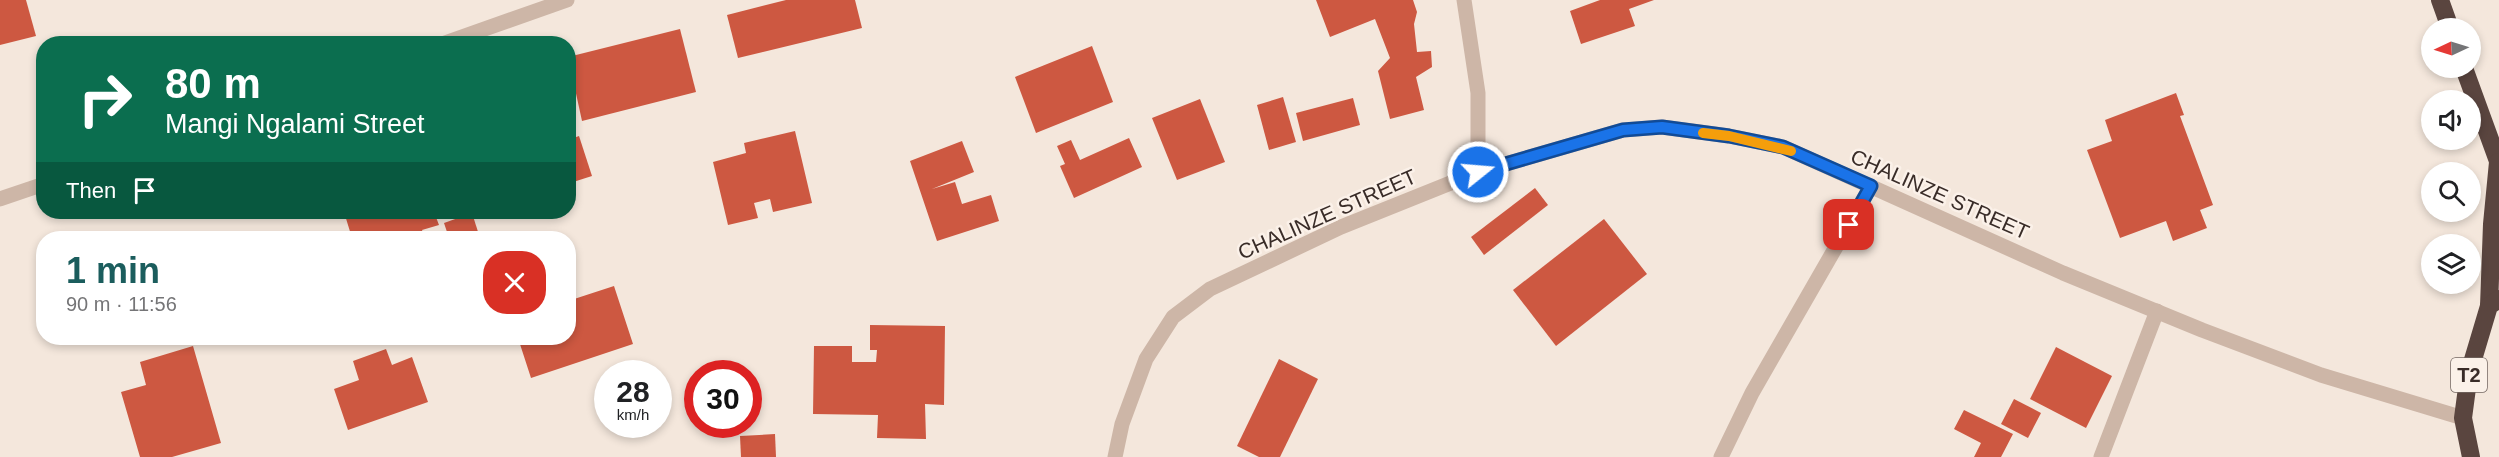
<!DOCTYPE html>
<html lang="en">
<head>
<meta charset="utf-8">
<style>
	body { margin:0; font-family:Helvetica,sans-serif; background:#f6f6f6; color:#202124; height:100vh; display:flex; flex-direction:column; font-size:22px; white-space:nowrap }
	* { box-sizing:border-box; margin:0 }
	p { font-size:20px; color:#757577 }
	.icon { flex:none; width:33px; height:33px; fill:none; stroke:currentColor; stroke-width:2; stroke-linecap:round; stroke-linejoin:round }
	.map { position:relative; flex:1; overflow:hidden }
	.details { position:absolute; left:36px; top:231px; width:540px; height:114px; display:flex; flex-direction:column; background:#fff; border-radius:24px; box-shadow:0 3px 9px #0003 }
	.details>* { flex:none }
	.top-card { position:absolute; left:36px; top:36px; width:540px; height:183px; border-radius:24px; box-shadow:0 3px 9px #0003; background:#0b6e4f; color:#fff; overflow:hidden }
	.needle { width:39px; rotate:266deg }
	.buttons { position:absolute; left:2421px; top:18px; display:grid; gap:12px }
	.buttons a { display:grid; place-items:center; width:60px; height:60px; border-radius:50%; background:#fff; box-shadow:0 3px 9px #0003; font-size:30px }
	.speed { position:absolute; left:594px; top:360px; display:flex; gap:12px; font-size:30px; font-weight:700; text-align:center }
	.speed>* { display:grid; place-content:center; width:78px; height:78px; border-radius:50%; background:#fff; box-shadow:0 3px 9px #0003; line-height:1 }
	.speed small { font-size:15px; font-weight:400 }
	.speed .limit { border:9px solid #d22; background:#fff; color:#111 }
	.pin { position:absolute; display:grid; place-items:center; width:51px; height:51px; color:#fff; margin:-26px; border-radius:12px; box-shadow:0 3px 9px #0006 }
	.me { position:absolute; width:66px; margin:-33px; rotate:73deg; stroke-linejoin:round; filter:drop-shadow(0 0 4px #0008) }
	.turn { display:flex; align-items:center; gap:21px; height:126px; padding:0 30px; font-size:27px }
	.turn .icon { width:78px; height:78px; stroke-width:2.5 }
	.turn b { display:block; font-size:42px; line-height:51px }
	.then { display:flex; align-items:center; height:57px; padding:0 30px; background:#0003; gap:12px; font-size:22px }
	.round { display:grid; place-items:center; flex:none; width:63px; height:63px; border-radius:24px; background:#f6f6f6 }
	.overview { display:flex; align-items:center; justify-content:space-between; height:102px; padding:0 30px }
	h1 { font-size:36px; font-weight:600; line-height:45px; color:#1b5d5d }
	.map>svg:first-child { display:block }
	.building { fill:#cd5841 }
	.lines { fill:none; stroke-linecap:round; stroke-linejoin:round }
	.street { stroke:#cdb6a7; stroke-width:15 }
	.highway { stroke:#5a453f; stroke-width:18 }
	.route-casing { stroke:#114b97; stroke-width:15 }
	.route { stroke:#1a73e8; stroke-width:10 }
	.slow { stroke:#f59e0b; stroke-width:10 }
	.labels { text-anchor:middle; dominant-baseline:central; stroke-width:5; stroke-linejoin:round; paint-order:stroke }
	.shield { fill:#fbf1e9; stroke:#736762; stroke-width:1.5 }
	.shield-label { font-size:20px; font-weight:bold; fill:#392c28 }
	.street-label { font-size:21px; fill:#392c28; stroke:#fbf1e9 }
</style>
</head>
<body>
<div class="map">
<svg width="2499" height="457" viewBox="0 0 2499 457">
	<rect width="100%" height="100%" fill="#f4e7dc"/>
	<!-- building -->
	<g class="building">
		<polygon points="0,0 26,0 36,36 0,45"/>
		<polygon points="786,0 855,0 862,28 738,58 727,15"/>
		<polygon points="1316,0 1413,0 1417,12 1414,24 1417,52 1431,51 1432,67 1416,77 1424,110 1390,119 1378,71 1390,58 1375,19 1330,37"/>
		<polygon points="1600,0 1654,0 1629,9 1635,26 1581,44 1570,11"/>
		<polygon points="680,29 696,92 582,121 568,57"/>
		<polygon points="1092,46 1113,102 1036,133 1015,77"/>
		<polygon points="2176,93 2184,115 2180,116 2213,205 2200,210 2207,228 2173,241 2166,221 2120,238 2087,150 2112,141 2105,120"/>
		<polygon points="1283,97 1296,142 1269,150 1257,105"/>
		<polygon points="1353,98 1360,125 1303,141 1296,113"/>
		<polygon points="1200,99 1225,162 1177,180 1152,118"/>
		<polygon points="795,131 812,203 773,212 770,199 754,203 758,218 728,225 713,162 746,153 744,143"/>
		<polygon points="579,136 592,176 570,183 568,140"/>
		<polygon points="1129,138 1142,167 1074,198 1060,166 1065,164 1057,146 1071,140 1080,160"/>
		<polygon points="962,141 974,172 932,189 955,182 962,204 991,195 999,221 937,241 910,161"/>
		<polygon points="1535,188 1548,205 1484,255 1471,237"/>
		<polygon points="344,212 434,212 439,225 422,230 425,238 352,238"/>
		<polygon points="472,213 480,238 449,238 444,223"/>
		<polygon points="1604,219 1647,274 1556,346 1513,290"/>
		<polygon points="614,286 633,344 531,378 518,338 568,338 568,301"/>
		<polygon points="870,325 945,326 944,405 925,404 926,439 877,438 878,415 813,414 814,346 852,346 852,362 876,362 877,350 870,350"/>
		<polygon points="193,346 221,443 172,457 140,457 121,392 146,385 140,362"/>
		<polygon points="2056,347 2112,376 2086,428 2030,399"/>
		<polygon points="386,349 392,365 412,357 428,402 348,430 334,389 359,380 353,361"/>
		<polygon points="1279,359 1318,379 1280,457 1259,457 1237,446"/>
		<polygon points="2014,399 2041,413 2028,438 2001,424"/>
		<polygon points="1964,410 2013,434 2001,457 1974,457 1981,443 1954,429"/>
		<polygon points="775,434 776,457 741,457 740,436"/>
	</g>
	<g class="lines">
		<!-- street -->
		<g class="street">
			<polyline points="1464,0 1478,93 1478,172"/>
			<polyline points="442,44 567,0"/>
			<polyline points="0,199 44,184"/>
			<polyline points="1115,457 1122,424 1146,359 1173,317 1210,289 1341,227 1478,172 1623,130 1662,127 1729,136 1783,147 2063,273 2202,330 2321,375 2463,418"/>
			<polyline points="1721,457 1752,393 1871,186"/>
			<polyline points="2101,457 2157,311"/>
		</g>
		<!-- highway -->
		<g class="highway">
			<polyline points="2440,0 2450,28"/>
			<polyline points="2464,68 2499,164"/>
			<polyline points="2489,306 2492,224 2498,162"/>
			<polyline points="2471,457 2463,418 2469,373 2489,306 2499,299"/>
		</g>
	</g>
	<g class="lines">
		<defs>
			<polyline id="route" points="1478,172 1623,130 1662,127 1729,136 1783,147 1871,186 1849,225"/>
		</defs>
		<!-- route casing -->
		<use href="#route" class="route-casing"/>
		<!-- route -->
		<use href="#route" class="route"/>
		<!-- slow -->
		<polyline class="slow" points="1703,133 1729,136 1791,151"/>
	</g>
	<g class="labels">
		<!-- shield labels -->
		<rect class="shield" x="2451" y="358" width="36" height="34" rx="4.5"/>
		<g class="shield-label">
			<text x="2469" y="375">T2</text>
		</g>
		<!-- street labels -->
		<g class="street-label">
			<text transform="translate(1940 194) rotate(24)">CHALINZE STREET</text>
			<text transform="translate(1327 214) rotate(-24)">CHALINZE STREET</text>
		</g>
	</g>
</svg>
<div class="buttons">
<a><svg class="needle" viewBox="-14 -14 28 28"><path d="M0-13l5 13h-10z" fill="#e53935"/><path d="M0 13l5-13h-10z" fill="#757577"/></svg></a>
<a><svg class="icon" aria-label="sound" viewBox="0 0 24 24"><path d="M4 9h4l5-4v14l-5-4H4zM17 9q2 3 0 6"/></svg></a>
<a><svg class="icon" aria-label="search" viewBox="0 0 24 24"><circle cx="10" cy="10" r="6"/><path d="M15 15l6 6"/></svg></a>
<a><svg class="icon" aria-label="layers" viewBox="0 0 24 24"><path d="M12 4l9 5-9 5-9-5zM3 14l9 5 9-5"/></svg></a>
</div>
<div class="speed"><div>28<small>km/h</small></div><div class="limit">30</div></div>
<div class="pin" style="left:1849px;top:225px;background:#d93025"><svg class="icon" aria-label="arrive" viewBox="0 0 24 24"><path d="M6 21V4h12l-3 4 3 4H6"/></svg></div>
<svg class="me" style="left:1478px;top:172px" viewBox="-20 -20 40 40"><circle r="17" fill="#1a73e8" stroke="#fff" stroke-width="3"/><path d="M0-11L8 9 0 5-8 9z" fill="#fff"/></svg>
<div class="top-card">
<div class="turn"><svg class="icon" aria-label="right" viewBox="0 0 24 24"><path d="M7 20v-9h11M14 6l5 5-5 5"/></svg><div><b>80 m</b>Mangi Ngalami Street</div></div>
<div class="then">Then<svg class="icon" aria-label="arrive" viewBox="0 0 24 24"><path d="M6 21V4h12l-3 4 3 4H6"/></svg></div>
</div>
<section class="details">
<div class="overview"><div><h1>1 min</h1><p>90 m · 11:56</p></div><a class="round" style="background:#d93025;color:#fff"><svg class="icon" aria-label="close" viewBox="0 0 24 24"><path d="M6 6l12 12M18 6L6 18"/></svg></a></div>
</section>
</div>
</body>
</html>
